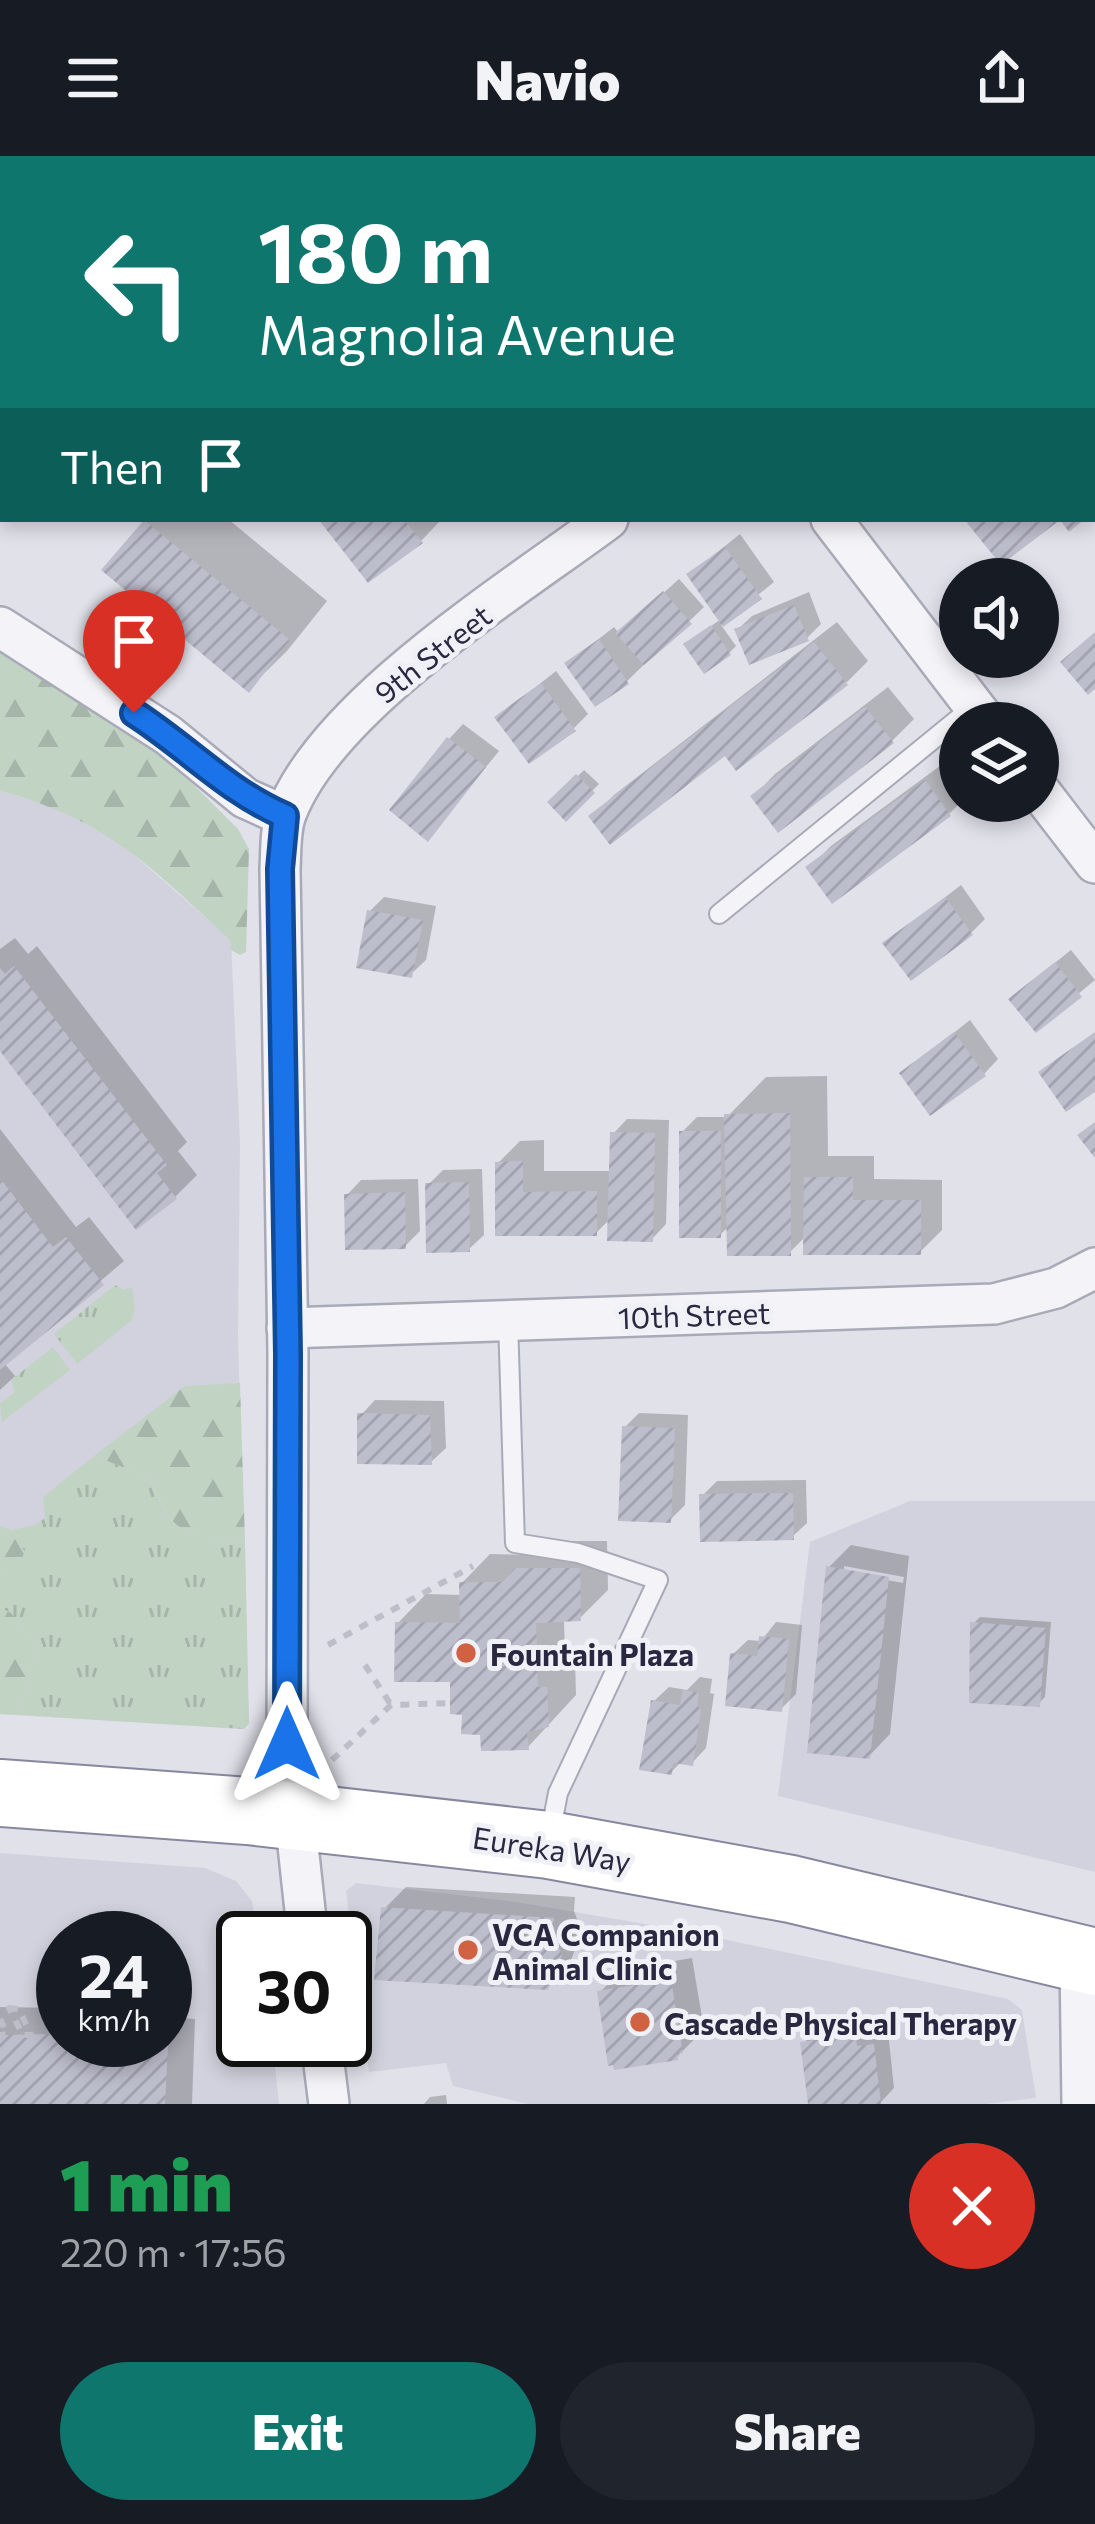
<!DOCTYPE html>
<html lang="en">
<head>
<meta charset="utf-8">
<style>
	body { margin:0; font-family:Commissioner,sans-serif; background:#20242c; color:#f1f3f6; height:100vh; display:flex; flex-direction:column; font-size:45px; white-space:nowrap }
	* { box-sizing:border-box; margin:0 }
	p { font-size:39px; color:#9ea1a6 }
	.icon { flex:none; width:66px; height:66px; fill:none; stroke:currentColor; stroke-width:2; stroke-linecap:round; stroke-linejoin:round }
	.map { position:relative; height:1948px; overflow:hidden }
	.panel { display:flex; flex-direction:column; background:#171b24; flex:1 }
	.panel>* { flex:none }
	.guide { position:absolute; left:0px; top:0px; width:1095px; height:366px; box-shadow:0 6px 18px #0003; background:#0f766e; color:#fff; overflow:hidden }
	.controls { position:absolute; left:939px; top:402px; display:grid; gap:24px }
	.controls a { display:grid; place-items:center; width:120px; height:120px; border-radius:50%; background:#171b24; box-shadow:0 6px 18px #0003; font-size:60px }
	.speed { position:absolute; left:36px; top:1755px; display:flex; gap:24px; font-size:60px; font-weight:700; text-align:center }
	.speed>* { display:grid; place-content:center; width:156px; height:156px; border-radius:50%; background:#171b24; box-shadow:0 6px 18px #0003; line-height:1 }
	.speed small { font-size:30px; font-weight:400 }
	.speed .limit { border:6px solid #111; border-radius:18px; background:#fff; color:#111 }
	.pin { position:absolute; display:grid; place-items:center; width:102px; height:102px; color:#fff; margin:-123px -51px; border-radius:50% 50% 50% 0; rotate:-45deg; box-shadow:0 0 12px #0007 }
	.pin .icon { rotate:45deg }
	.me { position:absolute; width:132px; margin:-66px; rotate:0deg; stroke-linejoin:round; filter:drop-shadow(0 0 9px #0008) }
	.turn { display:flex; align-items:center; gap:42px; height:252px; padding:0 60px; font-size:54px }
	.turn .icon { width:156px; height:156px; stroke-width:2.5 }
	.turn b { display:block; font-size:84px; line-height:102px }
	.then { display:flex; align-items:center; height:114px; padding:0 60px; background:#0003; gap:24px; font-size:45px }
	.round { display:grid; place-items:center; flex:none; width:126px; height:126px; border-radius:63px; background:#20242c }
	.headline { display:flex; align-items:center; justify-content:space-between; height:204px; padding:0 60px }
	h1 { font-size:72px; font-weight:800; line-height:90px; color:#1e9e55 }
	.action { display:flex; gap:24px; margin-top:auto; padding:24px 60px }
	.action a { flex:1; height:138px; border-radius:72px; background:#0f766e; color:#fff; font-size:48px; font-weight:800; line-height:138px; text-align:center }
	.action a+a { background:#20242c; color:#f1f3f6 }
	header { display:flex; justify-content:space-between; align-items:center; height:156px; padding:0 60px; background:#171b24; font-size:54px; font-weight:800 }
	.map>svg:first-child { display:block }
	.built { fill:#d2d2de; fill-rule:evenodd }
	.grass { fill:url(#grass-tufts) }
	.forest { fill:url(#forest-firs) }
	.shadow { fill:#0003; fill-rule:evenodd }
	.building { fill:url(#building-hatch) }
	.lines { fill:none; stroke-linecap:round; stroke-linejoin:round }
	.lane-casing { stroke:#a9aab7; stroke-width:22 }
	.street-casing { stroke:#a9aab7; stroke-width:44 }
	.highway-casing { stroke:#8788a0; stroke-width:70 }
	.path { stroke:#bebec8; stroke-width:6; stroke-dasharray:9 9; stroke-linecap:butt }
	.lane { stroke:#f3f3f8; stroke-width:18 }
	.street { stroke:#f3f3f8; stroke-width:39 }
	.highway { stroke:#fff; stroke-width:66 }
	.route-casing { stroke:#114b97; stroke-width:30 }
	.route { stroke:#1a73e8; stroke-width:21 }
	.poi-dot { fill:#d06143; stroke:#f0f0f7; stroke-width:4.5 }
	.labels { text-anchor:middle; dominant-baseline:central; stroke-width:10; stroke-linejoin:round; paint-order:stroke }
	.street-label { font-size:30px; fill:#282941; stroke:#f0f0f7 }
	.poi-label { font-size:30px; font-weight:bold; fill:#282941; stroke:#f0f0f7; text-anchor:start }
</style>
</head>
<body>
<header><svg class="icon" aria-label="menu" viewBox="0 0 24 24"><path d="M4 6h16M4 12h16M4 18h16"/></svg>Navio<svg class="icon" aria-label="share" viewBox="0 0 24 24"><path d="M12 15V3M7 8l5-5 5 5M5 13v7h14v-7"/></svg></header>
<div class="map">
<svg width="1095" height="1948" viewBox="0 0 1095 1948">
	<defs>
		<pattern id="grass-tufts" width="24" height="20" patternUnits="userSpaceOnUse" patternTransform="scale(3)"><rect width="24" height="20" fill="#c1d3c3"/><path d="M3 7l-1-3M5 7V3M7 7l1-3M15 17l-1-3M17 17v-4M19 17l1-3" fill="none" stroke="#a6b5a9"/></pattern>
		<pattern id="forest-firs" width="22" height="20" patternUnits="userSpaceOnUse" patternTransform="scale(3)"><rect width="22" height="20" fill="#c1d3c3"/><path d="M5 1l3.5 6h-7zM16 11l3.5 6h-7z" fill="#a6b5a9"/></pattern>
		<pattern id="building-hatch" width="6" height="6" patternUnits="userSpaceOnUse" patternTransform="scale(3)"><rect width="6" height="6" fill="#bdbecc"/><path d="M-1 1l2-2M0 6l6-6M5 7l2-2" fill="none" stroke="#a2a3b0"/></pattern>
	</defs>
	<rect width="100%" height="100%" fill="#e0e1e9"/>
	<!-- built -->
	<g class="built">
		<polygon points="0,635 58,652 119,686 231,784 240,986 238,1180 249,1567 244,1573 0,1558"/>
		<polygon points="910,1345 1095,1345 1095,1716 778,1640 810,1386"/>
		<path d="M 0,1697 L 205,1712 L 236,1725 L 252,1745 L 258,1782 L 243,1782 L 243,1884 L 272,1884 L 279,1948 L 0,1948 ZM 63,1782 L 165,1782 L 165,1884 L 63,1884 Z"/>
		<polygon points="356,1727 516,1746 680,1774 1008,1843 1022,1854 1036,1942 985,1948 528,1948 453,1930 446,1907 369,1916 346,1735"/>
	</g>
	<!-- grass -->
	<g class="grass">
		<polygon points="115,1129 124,1134 132,1131 135,1154 131,1165 77,1208 54,1178"/>
		<polygon points="53,1191 70,1214 2,1266 0,1247 15,1236 11,1224"/>
		<path d="M 94,1300 L 149,1321 C 173,1383 183,1376 245,1385 L 249,1567 L 244,1573 L 19,1559 L 38,1489 L 11,1457 L 0,1452 L 0,1418 L 24,1396 L 11,1374 L 35,1369 L 45,1362 L 43,1341 Z"/>
	</g>
	<!-- forest -->
	<g class="forest">
		<path d="M 0,495 L 129,575 L 192,627 L 238,673 L 249,693 L 246,796 L 240,799 L 231,794 L 230,784 C 152,712 107,663 0,635 Z"/>
		<path d="M 240,1227 L 245,1385 C 181,1376 175,1383 149,1321 L 94,1300 L 185,1230 Z"/>
		<polygon points="0,1370 11,1374 25,1396 0,1418"/>
		<polygon points="0,1452 11,1457 38,1489 19,1559 0,1558"/>
	</g>
	<!-- shadow -->
	<g class="shadow">
		<polygon points="379,0 423,0 419,3"/>
		<polygon points="660,0 704,0 700,3"/>
		<polygon points="722,0 750,0 719,3"/>
		<polygon points="836,0 920,0 832,3"/>
		<polygon points="1,31 3,129 0,132 0,31"/>
		<polygon points="1095,74 1095,125 1092,127 1092,77"/>
		<polygon points="1092,137 1095,141 1092,240"/>
		<polygon points="0,153 3,155 0,298"/>
		<polygon points="1092,314 1095,316 1092,353"/>
		<polygon points="149,363 228,363 327,445 287,495 248,533 105,414"/>
		<polygon points="322,363 442,363 421,385"/>
		<polygon points="740,378 774,426 721,469 736,490 729,497 694,482 721,463 690,418"/>
		<polygon points="679,423 704,451 627,525 596,547 568,507 614,471 619,477"/>
		<polygon points="809,436 821,468 807,482 737,474 752,460"/>
		<polygon points="837,466 868,505 846,527 726,596 592,661 614,639"/>
		<polygon points="556,515 588,558 574,572 498,561"/>
		<polygon points="888,531 914,563 892,585 754,640 775,618"/>
		<polygon points="463,568 499,595 428,682 449,583"/>
		<polygon points="948,604 960,621 962,645 949,658 809,712 831,690"/>
		<polygon points="584,614 599,628 566,661 551,646"/>
		<polygon points="961,729 985,763 971,777 886,787"/>
		<polygon points="384,741 436,750 426,804 411,818 370,755"/>
		<polygon points="15,782 28,798 37,790 187,986 178,995 197,1019 175,1041 0,890 0,793"/>
		<polygon points="1071,794 1095,824 1036,873 1027,829"/>
		<polygon points="970,864 998,903 984,918 903,917"/>
		<polygon points="827,920 828,1000 874,1000 874,1023 942,1024 942,1074 920,1096 806,1080 789,1097 729,1070 720,1079 682,976 697,961 727,961 766,921"/>
		<polygon points="627,963 669,964 666,1068 652,1083 611,1062 596,1077 498,1077 498,1007 520,985 544,984 544,1015 612,1015 613,978"/>
		<polygon points="0,973 76,1071 89,1061 124,1105 4,1207 15,1220 0,1234"/>
		<polygon points="482,1013 484,1079 469,1093 428,1029 443,1014"/>
		<polygon points="418,1023 420,1075 405,1090 347,1039 361,1024"/>
		<polygon points="375,1244 444,1245 446,1292 431,1306 361,1259"/>
		<polygon points="639,1257 688,1259 685,1349 670,1364 625,1271"/>
		<polygon points="806,1324 807,1367 792,1381 702,1340 717,1325"/>
		<polygon points="547,1385 607,1385 608,1434 580,1462 564,1463 565,1503 575,1503 576,1539 528,1591 483,1576 465,1557 453,1523 398,1467 426,1438 462,1439 462,1427 490,1398 533,1399"/>
		<path d="M 851,1389 L 909,1400 L 890,1578 L 869,1600 L 829,1411 ZM 844,1410 L 904,1421 L 903,1427 L 844,1416 Z"/>
		<polygon points="980,1461 1051,1466 1045,1541 1038,1548 973,1468"/>
		<polygon points="776,1466 802,1469 796,1538 781,1553 733,1498 748,1484 761,1485"/>
		<polygon points="700,1521 712,1523 710,1537 714,1538 706,1592 692,1607 682,1605 671,1616 654,1545 669,1531 687,1534"/>
		<polygon points="406,1731 575,1741 574,1755 582,1776 569,1809 547,1831 384,1753"/>
		<polygon points="692,1802 704,1873 676,1902 600,1836 622,1814"/>
		<polygon points="0,1851 63,1852 63,1884 165,1884 165,1861 195,1863 192,1948 0,1948"/>
		<polygon points="870,1866 871,1877 888,1875 894,1932 880,1947 811,1948 804,1887 818,1873"/>
		<polygon points="446,1939 447,1948 464,1948 424,1948 430,1941"/>
	</g>
	<!-- building -->
	<g class="building">
		<polygon points="318,363 403,363 423,387 368,427"/>
		<polygon points="972,363 1085,363 1069,376 1060,364 1001,409 967,367"/>
		<polygon points="144,364 290,484 249,537 101,414"/>
		<polygon points="725,391 762,443 723,471 686,418"/>
		<polygon points="663,435 692,468 644,509 615,477"/>
		<polygon points="794,449 809,485 749,509 734,473"/>
		<polygon points="711,469 731,499 704,518 683,488"/>
		<polygon points="1095,476 1095,533 1088,539 1060,506"/>
		<polygon points="599,483 629,528 595,551 564,507"/>
		<polygon points="814,486 848,529 736,615 725,600 610,689 588,660"/>
		<polygon points="541,527 576,575 529,608 494,561"/>
		<polygon points="865,551 894,587 778,677 750,640"/>
		<polygon points="447,581 486,611 428,686 389,654"/>
		<polygon points="576,618 595,637 566,666 547,646"/>
		<polygon points="925,624 951,660 832,748 805,711"/>
		<polygon points="945,741 973,779 911,825 882,787"/>
		<polygon points="367,754 423,764 412,822 356,812"/>
		<polygon points="1055,806 1082,841 1036,877 1008,843"/>
		<polygon points="14,810 167,1009 157,1017 177,1043 136,1074 0,895 0,812 5,818"/>
		<polygon points="954,876 986,920 930,960 899,917"/>
		<polygon points="1095,876 1095,936 1066,956 1038,916"/>
		<polygon points="790,957 791,1100 727,1100 724,958"/>
		<polygon points="1095,966 1095,1002 1077,979"/>
		<rect x="679" y="975" width="42" height="107"/>
		<polygon points="610,976 655,977 653,1086 607,1085"/>
		<polygon points="523,1005 523,1036 597,1035 597,1080 495,1080 495,1006"/>
		<polygon points="804,1021 853,1021 853,1044 921,1044 921,1099 803,1099"/>
		<polygon points="0,1022 53,1091 66,1081 104,1129 0,1214"/>
		<polygon points="469,1026 470,1096 426,1097 425,1027"/>
		<polygon points="405,1036 406,1093 345,1094 344,1038"/>
		<polygon points="357,1257 430,1259 432,1309 357,1308"/>
		<polygon points="622,1270 675,1272 671,1367 618,1365"/>
		<polygon points="793,1337 794,1384 700,1386 699,1338"/>
		<polygon points="826,1410 889,1421 870,1603 807,1597"/>
		<polygon points="515,1412 580,1412 581,1465 536,1467 538,1531 547,1531 549,1571 527,1576 529,1594 481,1595 480,1579 461,1578 462,1559 450,1558 450,1526 394,1526 395,1466 460,1467 459,1426 503,1426"/>
		<polygon points="970,1466 1046,1472 1040,1551 969,1547"/>
		<polygon points="759,1480 789,1483 782,1556 725,1550 730,1497 757,1500"/>
		<polygon points="683,1534 699,1537 697,1551 701,1552 693,1610 673,1607 672,1619 639,1614 651,1544 680,1549"/>
		<polygon points="381,1751 554,1762 553,1779 562,1799 548,1834 374,1824"/>
		<polygon points="671,1823 683,1897 678,1898 678,1904 614,1914 613,1909 608,1910 597,1835"/>
		<polygon points="0,1879 49,1878 63,1880 63,1884 168,1890 165,1948 0,1948"/>
		<polygon points="856,1879 857,1890 874,1888 881,1948 808,1948 800,1886"/>
	</g>
	<g class="lines">
		<defs>
			<g id="lane">
				<polyline points="156,0 158,3"/>
				<polyline points="942,0 944,3"/>
				<polyline points="1092,195 1095,199"/>
				<polyline points="719,758 974,550"/>
				<polyline points="508,1164 515,1387 578,1397 658,1424 558,1637 550,1679"/>
			</g>
			<g id="street">
				<polyline points="552,0 554,3"/>
				<polyline points="1077,3 1081,0"/>
				<polyline points="831,363 987,567"/>
				<polyline points="0,471 168,579 245,642 285,660"/>
				<polyline points="1038,633 1095,707"/>
				<polyline points="287,1172 994,1148 1056,1132 1095,1112"/>
				<path d="M 308,1782 L 287,1588 L 288,1198 L 280,713 C 281,696 280,674 286,658 C 327,549 514,433 608,363"/>
				<polyline points="1080,1802 1082,1948"/>
				<polyline points="321,1884 329,1948"/>
			</g>
			<polyline id="highway" points="0,1637 248,1655 549,1689 791,1733 1095,1806"/>
		</defs>
		<!-- lane casing -->
		<use href="#lane" class="lane-casing"/>
		<!-- street casing -->
		<use href="#street" class="street-casing"/>
		<!-- highway casing -->
		<use href="#highway" class="highway-casing"/>
		<!-- path -->
		<g class="path">
			<polyline points="328,1489 473,1410"/>
			<polyline points="365,1509 391,1549"/>
			<polyline points="332,1604 391,1549 450,1547"/>
			<polygon points="9,1852 19,1853 31,1879 23,1879"/>
			<polyline points="0,1863 7,1878 0,1879"/>
			<polyline points="117,1884 156,1889"/>
		</g>
		<!-- lane -->
		<use href="#lane" class="lane"/>
		<!-- street -->
		<use href="#street" class="street"/>
		<!-- highway -->
		<use href="#highway" class="highway"/>
	</g>
	<g class="lines">
		<defs>
			<path id="route" d="M 134,557 C 187,591 227,635 285,660 L 280,713 L 288,1198 L 287,1588"/>
		</defs>
		<!-- route casing -->
		<use href="#route" class="route-casing"/>
		<!-- route -->
		<use href="#route" class="route"/>
	</g>
	<!-- markers -->
	<g class="poi-dot">
		<circle cx="466" cy="1497" r="12"/>
		<circle cx="468" cy="1794" r="12"/>
		<circle cx="640" cy="1866" r="12"/>
	</g>
	<g class="labels">
		<!-- street labels -->
		<g class="street-label">
			<text transform="translate(432 497) rotate(-38)">9th Street</text>
			<text transform="translate(694 1158) rotate(-2)">10th Street</text>
			<text transform="translate(552 1692) rotate(9)">Eureka Way</text>
		</g>
		<!-- poi labels -->
		<g class="poi-label">
			<text x="490" y="1497">Fountain Plaza</text>
			<text x="492" y="1777">VCA Companion<tspan x="492" dy="34">Animal Clinic</tspan></text>
			<text x="664" y="1866">Cascade Physical Therapy</text>
		</g>
	</g>
</svg>
<div class="controls">
<a><svg class="icon" aria-label="sound" viewBox="0 0 24 24"><path d="M4 9h4l5-4v14l-5-4H4zM17 9q2 3 0 6"/></svg></a>
<a><svg class="icon" aria-label="layers" viewBox="0 0 24 24"><path d="M12 4l9 5-9 5-9-5zM3 14l9 5 9-5"/></svg></a>
</div>
<div class="speed"><div>24<small>km/h</small></div><div class="limit">30</div></div>
<div class="pin" style="left:134px;top:557px;background:#d93025"><svg class="icon" aria-label="arrive" viewBox="0 0 24 24"><path d="M6 21V4h12l-3 4 3 4H6"/></svg></div>
<svg class="me" style="left:287px;top:1588px" viewBox="-20 -20 40 40"><path d="M0-17L14 15 0 8-14 15z" fill="#1a73e8" stroke="#fff" stroke-width="4"/></svg>
<div class="guide">
<div class="turn"><svg class="icon" aria-label="left" viewBox="0 0 24 24"><path d="M17 20v-9H6M10 6l-5 5 5 5"/></svg><div><b>180 m</b>Magnolia Avenue</div></div>
<div class="then">Then<svg class="icon" aria-label="arrive" viewBox="0 0 24 24"><path d="M6 21V4h12l-3 4 3 4H6"/></svg></div>
</div>
</div>
<section class="panel">
<div class="headline"><div><h1>1 min</h1><p>220 m · 17:56</p></div><a class="round" style="background:#d93025;color:#fff"><svg class="icon" aria-label="close" viewBox="0 0 24 24"><path d="M6 6l12 12M18 6L6 18"/></svg></a></div>
<div class="action"><a>Exit</a><a>Share</a></div>
</section>
</body>
</html>
